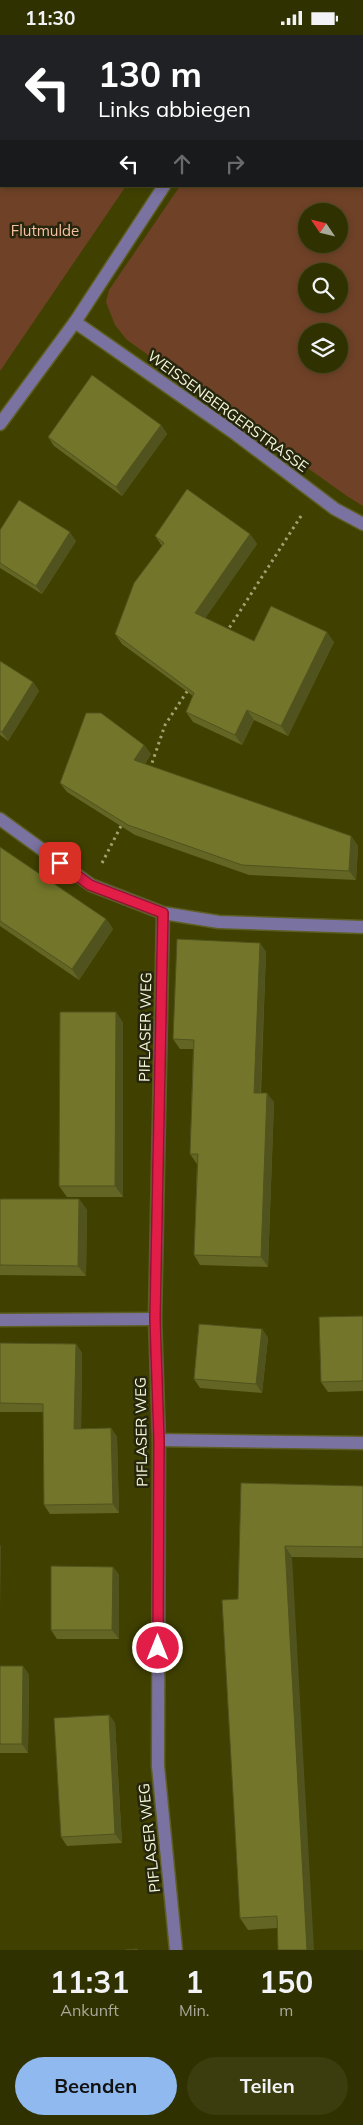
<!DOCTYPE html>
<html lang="de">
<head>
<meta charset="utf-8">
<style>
	body { margin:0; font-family:Mulish,sans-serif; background:#3c3d0f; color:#f1f3f6; height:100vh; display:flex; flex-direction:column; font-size:19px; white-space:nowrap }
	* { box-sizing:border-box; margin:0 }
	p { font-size:16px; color:#a8a999 }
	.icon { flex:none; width:28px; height:28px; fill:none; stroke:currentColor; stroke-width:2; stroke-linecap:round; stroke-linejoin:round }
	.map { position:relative; height:1915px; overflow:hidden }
	.side { display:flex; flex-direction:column; background:#303100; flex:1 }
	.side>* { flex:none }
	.banner { position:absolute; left:0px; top:0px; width:364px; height:152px; box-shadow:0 2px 8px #0003,0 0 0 1px #4b4c22; background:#202124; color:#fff; overflow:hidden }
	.needle { width:32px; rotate:305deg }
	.fabs { position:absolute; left:298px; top:168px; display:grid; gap:10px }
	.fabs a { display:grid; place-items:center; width:50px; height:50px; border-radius:50%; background:#303100; box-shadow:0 2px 8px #0003,0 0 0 1px #4b4c22; font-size:25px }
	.pin { position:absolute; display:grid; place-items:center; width:42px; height:42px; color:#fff; margin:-21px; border-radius:10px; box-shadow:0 2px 8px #0006 }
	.me { position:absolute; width:55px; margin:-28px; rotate:0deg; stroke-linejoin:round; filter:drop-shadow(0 0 4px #0008) }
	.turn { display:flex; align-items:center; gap:18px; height:105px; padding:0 15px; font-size:22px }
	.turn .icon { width:65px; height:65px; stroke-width:2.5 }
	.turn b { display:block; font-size:35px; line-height:42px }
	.lanes { display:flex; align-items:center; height:48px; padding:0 15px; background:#0003; justify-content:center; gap:25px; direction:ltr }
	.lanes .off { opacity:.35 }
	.eta { display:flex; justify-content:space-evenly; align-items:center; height:85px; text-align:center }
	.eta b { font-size:30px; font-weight:700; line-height:35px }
	.primary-button { display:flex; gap:10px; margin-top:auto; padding:10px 15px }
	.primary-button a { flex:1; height:58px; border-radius:30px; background:#90b9f0; color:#111; font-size:20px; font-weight:700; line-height:58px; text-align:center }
	.primary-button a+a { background:#3c3d0f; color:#f1f3f6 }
	.status { display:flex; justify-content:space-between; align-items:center; height:35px; padding:0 25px; background:#303100; direction:ltr }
	.status svg { height:14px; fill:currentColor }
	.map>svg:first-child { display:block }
	.green { fill:#6f4227; fill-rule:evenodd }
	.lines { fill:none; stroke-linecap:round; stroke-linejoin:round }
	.street-casing { stroke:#5d5e23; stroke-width:15 }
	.path { stroke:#a0a273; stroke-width:3; stroke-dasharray:2.5 4; stroke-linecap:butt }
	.street { stroke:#7a73a2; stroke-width:12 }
	.wall { fill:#636524 }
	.shaded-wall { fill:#50531d }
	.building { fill:#73762a; stroke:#50531d }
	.route-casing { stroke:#92132f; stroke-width:12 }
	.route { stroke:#e11d48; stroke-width:9 }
	.labels { text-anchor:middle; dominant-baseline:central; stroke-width:5; stroke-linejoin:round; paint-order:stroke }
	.park-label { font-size:15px; fill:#f8c1a1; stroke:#25260d }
	.street-label { font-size:15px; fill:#f5f8d9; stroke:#25260d }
</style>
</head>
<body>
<div class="status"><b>11:30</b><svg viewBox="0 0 49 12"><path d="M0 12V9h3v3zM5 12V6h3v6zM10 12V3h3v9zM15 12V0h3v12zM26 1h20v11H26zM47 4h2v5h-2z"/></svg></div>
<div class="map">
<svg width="363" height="1915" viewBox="0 0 363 1915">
	<rect width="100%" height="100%" fill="#404100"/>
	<!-- green -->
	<g class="green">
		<polygon points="0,0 224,0 1,1 1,151 126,151 0,336"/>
		<path d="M 363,17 L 363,471 L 347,461 L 127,305 L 115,290 L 106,267 L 109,255 L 180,151 L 362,151 ZM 306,176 L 339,176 L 339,209 L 306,209 ZM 306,236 L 339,236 L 339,269 L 306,269 ZM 306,296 L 339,296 L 339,329 L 306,329 Z"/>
	</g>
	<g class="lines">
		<defs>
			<g id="street">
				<polyline points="75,287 233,397 335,474 363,489"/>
				<polyline points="0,389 75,287 164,151"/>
				<polyline points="0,784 91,850 163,878 219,887 363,892"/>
				<polyline points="163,878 155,1284 159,1405 158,1731 176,1915"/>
				<polyline points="0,1285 155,1284"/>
				<polyline points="159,1405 363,1408"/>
			</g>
		</defs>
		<!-- street casing -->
		<use href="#street" class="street-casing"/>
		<!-- path -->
		<g class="path">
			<polyline points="100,1 101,0"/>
			<polyline points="232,1 232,0"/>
			<polyline points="265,1 266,0"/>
			<polyline points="0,137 1,135"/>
			<polyline points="226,598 301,481"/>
			<polyline points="150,734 165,690 188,655"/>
			<polyline points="102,828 122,789"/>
		</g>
		<!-- street -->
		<use href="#street" class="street"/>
	</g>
	<!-- wall -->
	<g class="wall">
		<polygon points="161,390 167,399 122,461 54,411 48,402"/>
		<polygon points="0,495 76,506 42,559 0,533"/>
		<polygon points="250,499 257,509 205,583 254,606 334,607 288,701 254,685 242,710 193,687 186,677 193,661 122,609 115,599 162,511 155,501"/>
		<polygon points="0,626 33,647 39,656 8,706 0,700"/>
		<polygon points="144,710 151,719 145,729 351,801 358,811 356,845 249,840 135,800 67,757 60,748"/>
		<polygon points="0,812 106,884 113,894 79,945 0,891"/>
		<polygon points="260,908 266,917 261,1058 274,1067 268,1232 200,1230 194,1220 197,1129 190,1119 193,1014 180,1014 173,1004"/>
		<polygon points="116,977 123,988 123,1162 67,1162 59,1151"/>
		<polygon points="0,1164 79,1164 87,1175 86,1241 0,1240"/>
		<polygon points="363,1281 363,1356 328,1357 321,1347"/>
		<polygon points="262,1294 268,1303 262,1358 200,1353 194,1344"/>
		<polygon points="0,1308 76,1309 82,1318 81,1394 111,1393 117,1402 119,1478 50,1479 44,1470 43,1377 0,1377"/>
		<polygon points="241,1448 363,1451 363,1523 292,1522 277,1893 248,1895 240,1883 238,1564"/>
		<polygon points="113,1532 119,1540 119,1604 57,1604 51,1595"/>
		<polygon points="0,1631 23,1631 29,1640 28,1718 0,1718"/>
		<polygon points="109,1680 115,1688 122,1808 67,1811 61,1802"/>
	</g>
	<!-- shaded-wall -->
	<g class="shaded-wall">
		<polygon points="161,390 167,399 122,461 116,452"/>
		<polygon points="70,497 76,506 42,559 36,551"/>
		<polygon points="250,499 257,509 202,588 195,578"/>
		<polygon points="327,597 334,607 288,701 281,691"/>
		<polygon points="33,647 39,656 8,706 2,697"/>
		<polygon points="247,675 254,685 242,710 235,700"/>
		<polygon points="144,710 151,719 141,735 134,725"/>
		<polygon points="351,801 358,811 356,845 349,836"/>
		<polygon points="106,884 113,894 79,945 72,934"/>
		<polygon points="260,908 266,917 260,1067 254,1058"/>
		<polygon points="116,977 123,988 123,1162 115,1151"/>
		<polygon points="267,1058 274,1067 268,1232 261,1222"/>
		<polygon points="79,1164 87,1175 86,1241 78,1231"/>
		<polygon points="262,1294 268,1303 262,1358 256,1349"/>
		<polygon points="76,1309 82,1318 81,1403 74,1394"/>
		<polygon points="111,1393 117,1402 119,1478 113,1469"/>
		<polygon points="0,1510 1,1511 0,1573"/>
		<polygon points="285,1511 292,1522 314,1915 307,1915"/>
		<polygon points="113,1532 119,1540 119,1604 112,1595"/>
		<polygon points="23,1631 29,1640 28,1718 22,1709"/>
		<polygon points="109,1680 115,1688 122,1808 115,1799"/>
	</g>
	<!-- building -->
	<g class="building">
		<polygon points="92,340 161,390 116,452 48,402"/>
		<polygon points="187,454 250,499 195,578 254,606 271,571 327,597 281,691 247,675 235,700 186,677 194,658 115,599 134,548 164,508 155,501"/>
		<polygon points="19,465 70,497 36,551 0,528 0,495"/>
		<polygon points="0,626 33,647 2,697 0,696"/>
		<polygon points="86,678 101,678 144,710 134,725 351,801 349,836 242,830 128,790 60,748"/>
		<polygon points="0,812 106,884 72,934 0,886"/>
		<polygon points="177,904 260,908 254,1058 267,1058 261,1222 194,1220 198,1119 190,1119 194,1005 173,1004"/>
		<polygon points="60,977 116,977 115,1151 59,1151"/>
		<polygon points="0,1164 79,1164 78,1231 0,1230"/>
		<polygon points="363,1281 363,1346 321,1347 319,1282"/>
		<polygon points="199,1289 262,1294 256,1349 194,1344"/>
		<polygon points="0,1308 76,1309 74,1394 111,1393 113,1469 44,1470 43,1369 0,1368"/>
		<polygon points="241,1448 363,1451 363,1512 285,1511 307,1915 278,1915 277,1881 240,1883 222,1565 238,1564"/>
		<polygon points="51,1531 113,1532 112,1595 51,1595"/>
		<polygon points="0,1631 23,1631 22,1709 0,1709"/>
		<polygon points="109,1680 115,1799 61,1802 54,1683"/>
		<polygon points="137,1914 138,1915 125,1915"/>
	</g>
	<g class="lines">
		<defs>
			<polyline id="route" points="60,828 90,850 163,878 155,1284 159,1405 158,1613"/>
		</defs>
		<!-- route casing -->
		<use href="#route" class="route-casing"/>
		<!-- route -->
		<use href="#route" class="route"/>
	</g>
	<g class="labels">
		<!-- park labels -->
		<g class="park-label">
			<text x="45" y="195">Flutmulde</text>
		</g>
		<!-- street labels -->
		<g class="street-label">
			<text transform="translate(228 376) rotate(36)">WEISSENBERGERSTRASSE</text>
			<text transform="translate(145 992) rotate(-89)">PIFLASER WEG</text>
			<text transform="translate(141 1397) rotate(-91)">PIFLASER WEG</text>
			<text transform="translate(149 1803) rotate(-96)">PIFLASER WEG</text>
		</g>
	</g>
</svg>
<div class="fabs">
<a><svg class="needle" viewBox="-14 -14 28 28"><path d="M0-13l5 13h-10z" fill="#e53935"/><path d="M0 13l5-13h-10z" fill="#a8a999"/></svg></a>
<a><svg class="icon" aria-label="search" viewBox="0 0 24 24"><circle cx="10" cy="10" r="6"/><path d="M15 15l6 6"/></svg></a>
<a><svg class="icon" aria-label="layers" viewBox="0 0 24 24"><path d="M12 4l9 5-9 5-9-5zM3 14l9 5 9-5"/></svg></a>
</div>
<div class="pin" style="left:60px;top:828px;background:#d93025"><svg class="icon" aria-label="arrive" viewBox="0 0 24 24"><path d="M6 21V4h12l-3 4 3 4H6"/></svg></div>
<svg class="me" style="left:158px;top:1613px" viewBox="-20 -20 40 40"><circle r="17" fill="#e11d48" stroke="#fff" stroke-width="3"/><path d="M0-11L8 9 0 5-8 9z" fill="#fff"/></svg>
<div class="banner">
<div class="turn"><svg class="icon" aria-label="left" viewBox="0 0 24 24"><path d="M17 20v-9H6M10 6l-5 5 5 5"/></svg><div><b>130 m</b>Links abbiegen</div></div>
<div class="lanes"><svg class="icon" aria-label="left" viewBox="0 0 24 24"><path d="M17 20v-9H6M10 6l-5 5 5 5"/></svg><svg class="icon off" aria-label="ahead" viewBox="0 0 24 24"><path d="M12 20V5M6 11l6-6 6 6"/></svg><svg class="icon off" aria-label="right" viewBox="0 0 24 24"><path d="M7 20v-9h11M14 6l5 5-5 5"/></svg></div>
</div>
</div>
<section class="side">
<div class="eta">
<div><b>11:31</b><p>Ankunft</p></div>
<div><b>1</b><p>Min.</p></div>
<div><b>150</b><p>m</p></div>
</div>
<div class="primary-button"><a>Beenden</a><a>Teilen</a></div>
</section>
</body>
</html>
